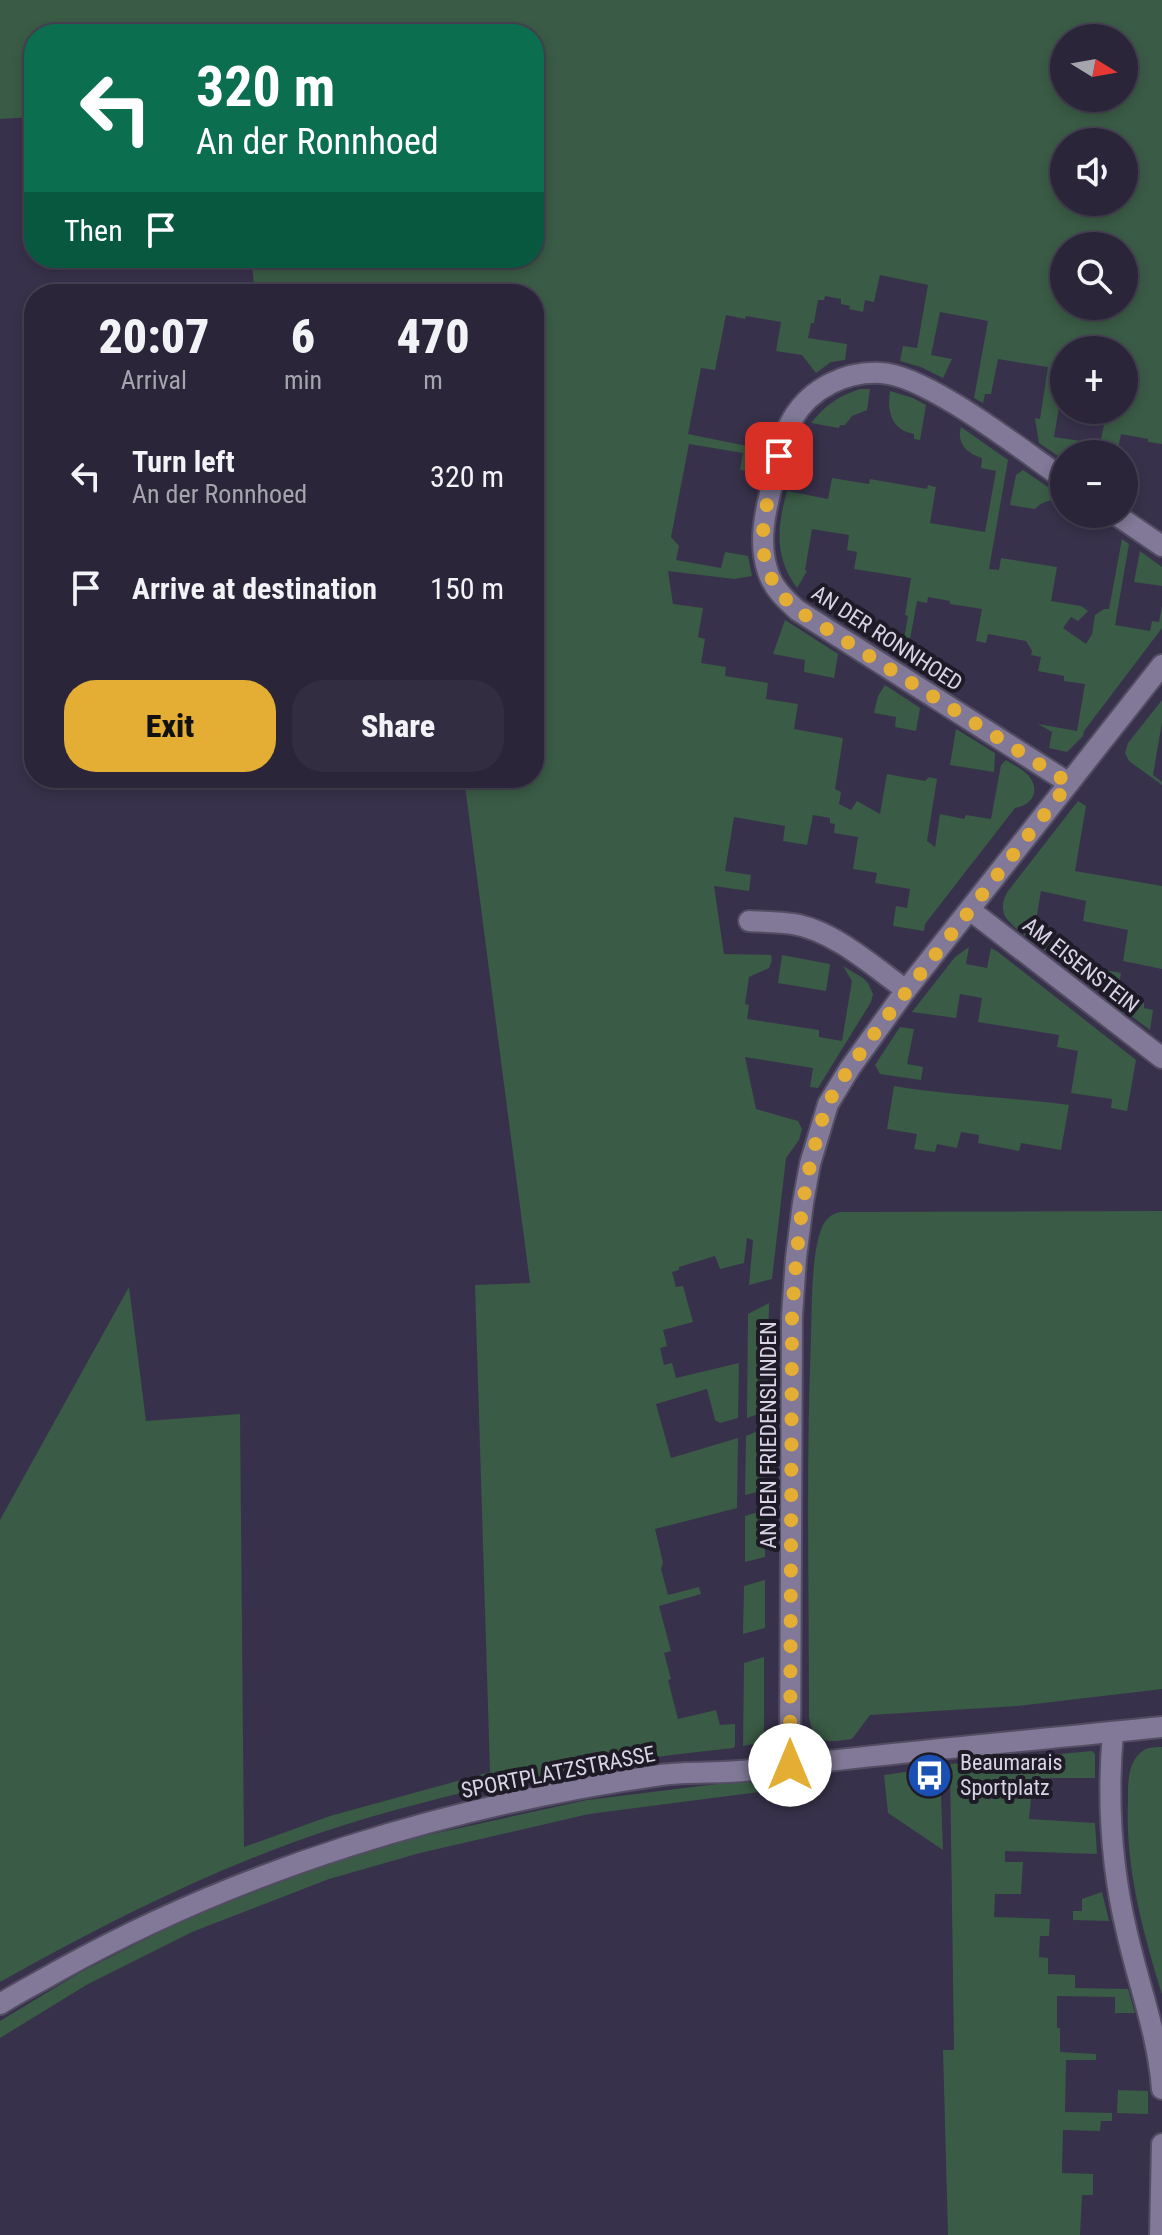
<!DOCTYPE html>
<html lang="en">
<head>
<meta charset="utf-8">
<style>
	body { margin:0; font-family:"Roboto Condensed",sans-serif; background:#322d40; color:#f1f3f6; height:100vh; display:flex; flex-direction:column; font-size:30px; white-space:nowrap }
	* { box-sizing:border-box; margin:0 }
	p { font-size:26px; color:#a5a5ae }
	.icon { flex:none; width:44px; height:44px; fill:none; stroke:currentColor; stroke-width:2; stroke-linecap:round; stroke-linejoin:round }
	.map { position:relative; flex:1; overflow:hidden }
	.drawer { position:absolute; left:24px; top:284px; width:520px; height:504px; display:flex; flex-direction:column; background:#2a2538; border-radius:32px; box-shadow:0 4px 12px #0003,0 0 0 2px #464253 }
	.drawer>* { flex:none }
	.guide { position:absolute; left:24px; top:24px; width:520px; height:244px; border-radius:32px; box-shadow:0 4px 12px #0003,0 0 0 2px #464253; background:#0b6e4f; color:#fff; overflow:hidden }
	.needle { width:52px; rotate:101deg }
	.fabs { position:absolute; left:1050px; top:24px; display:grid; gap:16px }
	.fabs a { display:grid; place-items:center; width:88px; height:88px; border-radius:50%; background:#2a2538; box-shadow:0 4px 12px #0003,0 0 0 2px #464253; font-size:40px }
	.pin { position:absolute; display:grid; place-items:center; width:68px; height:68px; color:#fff; margin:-34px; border-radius:16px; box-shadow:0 4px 12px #0006 }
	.me { position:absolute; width:88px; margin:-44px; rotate:0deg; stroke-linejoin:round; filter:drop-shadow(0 0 6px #0008) }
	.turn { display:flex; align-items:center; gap:28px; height:168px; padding:0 40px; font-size:36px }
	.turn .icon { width:104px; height:104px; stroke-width:2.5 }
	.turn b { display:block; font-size:56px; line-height:68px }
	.then { display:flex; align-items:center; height:76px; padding:0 40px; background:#0003; gap:16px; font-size:30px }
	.eta { display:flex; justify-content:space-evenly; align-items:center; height:136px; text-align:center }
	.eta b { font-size:48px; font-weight:800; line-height:56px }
	.primary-button { display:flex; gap:16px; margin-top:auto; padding:16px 40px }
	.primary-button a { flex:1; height:92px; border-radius:32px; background:#e4ae35; color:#111; font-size:32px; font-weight:800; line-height:92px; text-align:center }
	.primary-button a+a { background:#322d40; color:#f1f3f6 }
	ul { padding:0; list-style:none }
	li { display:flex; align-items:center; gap:24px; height:112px; padding:0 40px }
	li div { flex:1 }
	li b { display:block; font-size:30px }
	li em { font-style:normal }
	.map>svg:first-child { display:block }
	.green { fill:#3a5b45; fill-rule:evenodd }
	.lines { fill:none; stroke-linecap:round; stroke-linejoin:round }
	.minor-casing { stroke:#534d63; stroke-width:24 }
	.minor { stroke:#817997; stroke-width:20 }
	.route { stroke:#e4ae35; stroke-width:14; stroke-dasharray:0 25.2 }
	.labels { text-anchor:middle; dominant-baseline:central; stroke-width:8; stroke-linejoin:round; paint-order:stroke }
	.street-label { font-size:22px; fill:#d8d4e5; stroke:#1e1b27 }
	.poi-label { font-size:22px; fill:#d8d4e5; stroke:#1e1b27; text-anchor:start }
</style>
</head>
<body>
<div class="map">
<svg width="1162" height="2235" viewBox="0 0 1162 2235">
	<rect width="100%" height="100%" fill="#38314b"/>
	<!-- green -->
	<g class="green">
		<path d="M 0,0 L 1162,0 L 1162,444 L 1148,442 L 1148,439 L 1121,434 L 1117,454 L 1098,454 L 1107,410 L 1124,410 L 1124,350 L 1064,350 L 1064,396 L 1060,401 L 1054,437 L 1088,442 L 1086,454 L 1064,454 L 1064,460 L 1039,443 L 1035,418 L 1040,419 L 1048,367 L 998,359 L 991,394 L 985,394 L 983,403 L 974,398 L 988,321 L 940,312 L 931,355 L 952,359 L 943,378 L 921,367 L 900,361 L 903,346 L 917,348 L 928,285 L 880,275 L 874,302 L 865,300 L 863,312 L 849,309 L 850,306 L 841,304 L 841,299 L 825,296 L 824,300 L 818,300 L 814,323 L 811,323 L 808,338 L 847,344 L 845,360 L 831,362 L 816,373 L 802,355 L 776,351 L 781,322 L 746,316 L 745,319 L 726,315 L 715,370 L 701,368 L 688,434 L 766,450 L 759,473 L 740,470 L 743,453 L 689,444 L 671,537 L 679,546 L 676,560 L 721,568 L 725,552 L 748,556 L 752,576 L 734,579 L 668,571 L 673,604 L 703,608 L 698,637 L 705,639 L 701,663 L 726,667 L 725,676 L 768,683 L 766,699 L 798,704 L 794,729 L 843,738 L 835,789 L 841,792 L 839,804 L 851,810 L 857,801 L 880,814 L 887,774 L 925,781 L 929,777 L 937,779 L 927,841 L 935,847 L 940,814 L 964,819 L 966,815 L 991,819 L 1001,765 L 1006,760 C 1014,765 1022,769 1028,775 C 1041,790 1033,805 1015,808 L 925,924 L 924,931 L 893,926 L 896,906 L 907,908 L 910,889 L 875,883 L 877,873 L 853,869 L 858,837 L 834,833 L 835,824 L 830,823 L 830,818 L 813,815 L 807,845 L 783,841 L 785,826 L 734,817 L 725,871 L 751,875 L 749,891 L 714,886 L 724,954 L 771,955 L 772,960 L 769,968 L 749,977 L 745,1004 L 749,1005 L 747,1019 L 819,1030 L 819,1037 L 842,1041 L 852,981 L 843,966 L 863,978 L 868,983 L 873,994 L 871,1002 L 818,1088 L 810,1087 L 813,1068 L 745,1057 L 756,1109 L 798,1121 L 802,1129 L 799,1140 L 786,1158 L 772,1279 L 749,1285 L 753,1240 L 747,1238 L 744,1263 L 720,1269 L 715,1256 L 679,1267 L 679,1270 L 672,1272 L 676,1287 L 683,1286 L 693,1322 L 663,1330 L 667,1346 L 660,1348 L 664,1365 L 672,1363 L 676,1378 L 739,1363 L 738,1418 L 720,1423 L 715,1420 L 707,1389 L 656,1404 L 671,1458 L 738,1438 L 737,1508 L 655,1529 L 663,1563 L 661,1569 L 668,1595 L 699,1587 L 701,1594 L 659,1606 L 671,1651 L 664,1653 L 671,1679 L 668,1680 L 678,1719 L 716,1710 L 720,1725 L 735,1724 L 735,1746 L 733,1748 C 598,1762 464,1787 335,1828 C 218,1866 107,1922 0,1982 L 0,1520 L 129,1287 L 146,1421 L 240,1414 L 244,1847 L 330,1816 L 490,1772 L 475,1285 L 530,1283 L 464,778 L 534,778 L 534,294 L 255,294 L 252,264 L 246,258 L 534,258 L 534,34 L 34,34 L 34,117 L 0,119 ZM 1124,38 L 1124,98 L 1064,98 L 1064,38 ZM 1124,142 L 1124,202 L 1064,202 L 1064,142 ZM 1124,246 L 1124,306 L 1064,306 L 1064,246 Z"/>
		<path d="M 860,389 L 870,389 L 867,410 L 852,416 L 845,425 L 840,425 L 839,428 L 811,423 C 827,404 837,397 860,389 Z"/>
		<path d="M 890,391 L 913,398 L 926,405 L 920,440 L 914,439 L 914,434 C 891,430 887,411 890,391 Z"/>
		<path d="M 961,427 L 1008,460 L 989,569 L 999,570 L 1001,558 L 1057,567 L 1051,601 L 1081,606 L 1088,611 L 1078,621 L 1071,617 L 1063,628 L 1086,644 L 1092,634 L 1095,615 L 1104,609 L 1109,609 L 1122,539 L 1129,544 L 1115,625 L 1150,631 L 1152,621 L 1159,622 L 1162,606 L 1162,628 L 1084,731 L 1083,736 L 1067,752 L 1049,748 L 1052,732 L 1038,724 L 1077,731 L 1085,684 L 1064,681 L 1064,676 L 1038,671 L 1041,657 L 1031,655 L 1032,651 L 1026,641 L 988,634 L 986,643 L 976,641 L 982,609 L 950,604 L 950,601 L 928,597 L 927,603 L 917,601 L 906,661 L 901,656 L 908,616 L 905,615 L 911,578 L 854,569 L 857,552 L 847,550 L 849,535 L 812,529 L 805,570 L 807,571 L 797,588 C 774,556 777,528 787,491 L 828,499 L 832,478 L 869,484 L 870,479 L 927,489 L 928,485 L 936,487 L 930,523 L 985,532 L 996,471 L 981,468 L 982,458 C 968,454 956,444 961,427 Z"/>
		<path d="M 1023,470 L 1064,498 L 1064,501 C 1051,500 1044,500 1035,509 L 1010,505 L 1016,475 Z"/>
		<polygon points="1140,551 1162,567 1162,586 1134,582"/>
		<polygon points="785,620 838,654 834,678 804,672 805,660 773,654"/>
		<polygon points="885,685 920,708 916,731 895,727 896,717 874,713 878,696"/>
		<polygon points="1162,700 1162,722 1153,775 1162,782 1162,785 1129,761 1125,753 1128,743"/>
		<polygon points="956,729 995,753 994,772 950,765"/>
		<path d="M 1078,801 L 1086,806 L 1075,871 L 1162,886 L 1162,969 L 1123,961 L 1128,930 L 1083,921 L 1086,901 L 1041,891 L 1036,920 L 1045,922 L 1043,934 L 1060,945 L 1057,959 C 1045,950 1011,928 1005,916 C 1001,908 1003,899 1008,891 Z"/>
		<polygon points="969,947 966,964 987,968 991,948 998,952 1136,1060 1127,1111 1111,1108 1112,1099 1071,1093 1078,1051 1057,1047 1059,1035 978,1022 982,998 960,994 956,1018 912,1012 955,957"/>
		<polygon points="782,955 830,964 826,991 778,983"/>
		<polygon points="1098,969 1121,973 1117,998 1144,1003 1144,1008 1153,1010 1150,1030 1094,988"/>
		<polygon points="900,1027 914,1029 907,1064 923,1067 921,1080 880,1074 875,1065"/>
		<path d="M 894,1086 C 952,1096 1011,1097 1069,1105 L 1061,1150 L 1021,1143 L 1019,1151 L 978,1143 L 979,1135 L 961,1132 L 957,1148 L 937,1144 L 935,1152 L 914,1149 L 917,1134 L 887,1129 Z"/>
		<path d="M 1162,1211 L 1162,1689 L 1018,1706 L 870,1715 L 852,1739 C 828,1742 814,1746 809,1717 C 809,1590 806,1463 811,1337 C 812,1307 811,1254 822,1227 C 826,1219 831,1214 840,1212 Z"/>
		<polygon points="769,1303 767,1411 747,1418 748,1314"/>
		<polygon points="765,1428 765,1490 745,1495 746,1436"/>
		<polygon points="765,1510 765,1557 745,1562 745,1516"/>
		<polygon points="765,1580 765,1628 743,1634 744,1586"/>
		<polygon points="764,1657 764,1742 743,1746 744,1663"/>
		<path d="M 1162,1747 L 1162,1995 C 1143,1931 1125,1868 1128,1801 C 1128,1783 1127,1761 1144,1750 C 1149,1747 1156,1747 1162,1747 Z"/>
		<polygon points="1092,1751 1095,1754 1095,1778 1033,1778 1029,1819 1095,1823 1097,1854 1005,1851 1005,1862 1023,1862 1021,1894 995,1894 994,1917 1050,1919 1049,1936 1040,1936 1039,1957 1048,1958 1048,1974 1075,1975 1075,1988 1128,1989 1135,2013 1115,2013 1115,1997 1057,1996 1057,2028 1060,2028 1060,2052 1096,2054 1096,2060 1066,2060 1065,2112 1112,2113 1112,2121 1101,2121 1100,2131 1063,2130 1062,2173 1093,2174 1093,2195 1082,2195 1080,2235 948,2235 943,2050 954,2050 950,1764"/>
		<polygon points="940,1767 943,1850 888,1813 884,1775"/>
		<polygon points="758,1779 759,1792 589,1814 420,1853 329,1879 192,1932 88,1984 0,2038 0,2021 81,1972 187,1918 327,1864 414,1838 587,1800"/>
		<polygon points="1102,1892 1109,1921 1073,1920 1073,1911 1082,1911 1082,1899"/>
		<polygon points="1118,2090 1148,2091 1148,2114 1117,2113"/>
	</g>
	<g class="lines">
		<defs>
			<g id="minor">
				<path d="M 1064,479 C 1023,451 927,375 881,373 C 846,371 811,388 793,418 C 782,436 778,462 773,482 C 765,511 758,543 768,572 C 773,588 785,599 797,610 L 1069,783"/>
				<polyline points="1115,514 1162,546"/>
				<polyline points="970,910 1162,1058"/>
				<path d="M 749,921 C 764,922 779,922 793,924 C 833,930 874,967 906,990"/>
				<path d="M 1113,1732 C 1107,1800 1111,1866 1127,1933 C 1139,1986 1158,2035 1162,2089"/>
				<polyline points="790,1765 792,1316 796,1258 803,1203 810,1164 828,1104 850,1068 906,990 1162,665"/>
				<path d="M 0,2004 C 19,1992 39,1982 58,1971 C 243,1868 451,1805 661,1775 C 691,1771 721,1774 752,1770 C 888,1753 1025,1741 1162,1727"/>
				<polyline points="1160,2235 1162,2144"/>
			</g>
		</defs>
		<!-- minor casing -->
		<use href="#minor" class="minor-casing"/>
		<!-- minor -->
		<use href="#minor" class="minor"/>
	</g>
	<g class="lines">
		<!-- route -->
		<path class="route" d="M 779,456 C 764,514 745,566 797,610 L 1069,783 L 879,1027 C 862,1052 841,1077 828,1104 C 822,1117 819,1132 815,1145 C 800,1201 796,1259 792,1316 L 790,1765"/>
	</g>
	<!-- icons -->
	<defs>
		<symbol id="bus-disc" viewBox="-11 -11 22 22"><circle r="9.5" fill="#1a4fb4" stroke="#1e1b27"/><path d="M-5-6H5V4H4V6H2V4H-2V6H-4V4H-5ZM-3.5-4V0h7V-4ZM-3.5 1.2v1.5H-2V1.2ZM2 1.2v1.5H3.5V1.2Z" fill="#fff"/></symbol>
	</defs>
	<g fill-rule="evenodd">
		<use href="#bus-disc" x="904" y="1750" width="51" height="51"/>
	</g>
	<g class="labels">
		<!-- street labels -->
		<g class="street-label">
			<text transform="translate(887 638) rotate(33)">AN DER RONNHOED</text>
			<text transform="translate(1081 965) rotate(38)">AM EISENSTEIN</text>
			<text transform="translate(768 1435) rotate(-90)">AN DEN FRIEDENSLINDEN</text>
			<text transform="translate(558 1772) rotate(-11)">SPORTPLATZSTRASSE</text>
		</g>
		<!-- poi labels -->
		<g class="poi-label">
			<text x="960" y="1762">Beaumarais<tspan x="960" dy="25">Sportplatz</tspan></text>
		</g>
	</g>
</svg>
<div class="fabs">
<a><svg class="needle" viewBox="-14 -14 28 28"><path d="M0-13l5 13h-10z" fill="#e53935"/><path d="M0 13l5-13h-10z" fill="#a5a5ae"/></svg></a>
<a><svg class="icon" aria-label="sound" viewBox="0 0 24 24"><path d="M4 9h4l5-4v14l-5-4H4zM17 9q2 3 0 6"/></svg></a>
<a><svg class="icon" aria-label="search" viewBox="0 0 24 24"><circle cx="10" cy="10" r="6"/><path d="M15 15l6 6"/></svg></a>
<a>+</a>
<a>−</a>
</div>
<div class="pin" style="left:779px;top:456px;background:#d93025"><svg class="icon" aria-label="arrive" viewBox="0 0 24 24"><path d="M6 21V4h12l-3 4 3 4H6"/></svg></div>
<svg class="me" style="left:790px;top:1765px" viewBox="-20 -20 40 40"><circle r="19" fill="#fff"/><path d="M0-13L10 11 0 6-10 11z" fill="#e4ae35"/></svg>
<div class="guide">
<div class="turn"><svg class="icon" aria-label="left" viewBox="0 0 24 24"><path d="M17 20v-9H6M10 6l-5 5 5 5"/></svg><div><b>320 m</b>An der Ronnhoed</div></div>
<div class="then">Then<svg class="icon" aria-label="arrive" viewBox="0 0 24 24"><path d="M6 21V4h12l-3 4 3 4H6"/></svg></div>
</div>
<section class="drawer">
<div class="eta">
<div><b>20:07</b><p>Arrival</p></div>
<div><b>6</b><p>min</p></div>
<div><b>470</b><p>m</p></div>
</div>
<ul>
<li><svg class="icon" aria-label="left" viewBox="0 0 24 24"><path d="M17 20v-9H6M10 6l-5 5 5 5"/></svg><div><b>Turn left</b><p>An der Ronnhoed</p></div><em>320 m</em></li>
<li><svg class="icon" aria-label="arrive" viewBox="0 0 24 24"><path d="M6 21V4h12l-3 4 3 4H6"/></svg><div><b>Arrive at destination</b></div><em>150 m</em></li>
</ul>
<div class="primary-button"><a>Exit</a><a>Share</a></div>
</section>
</div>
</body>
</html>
